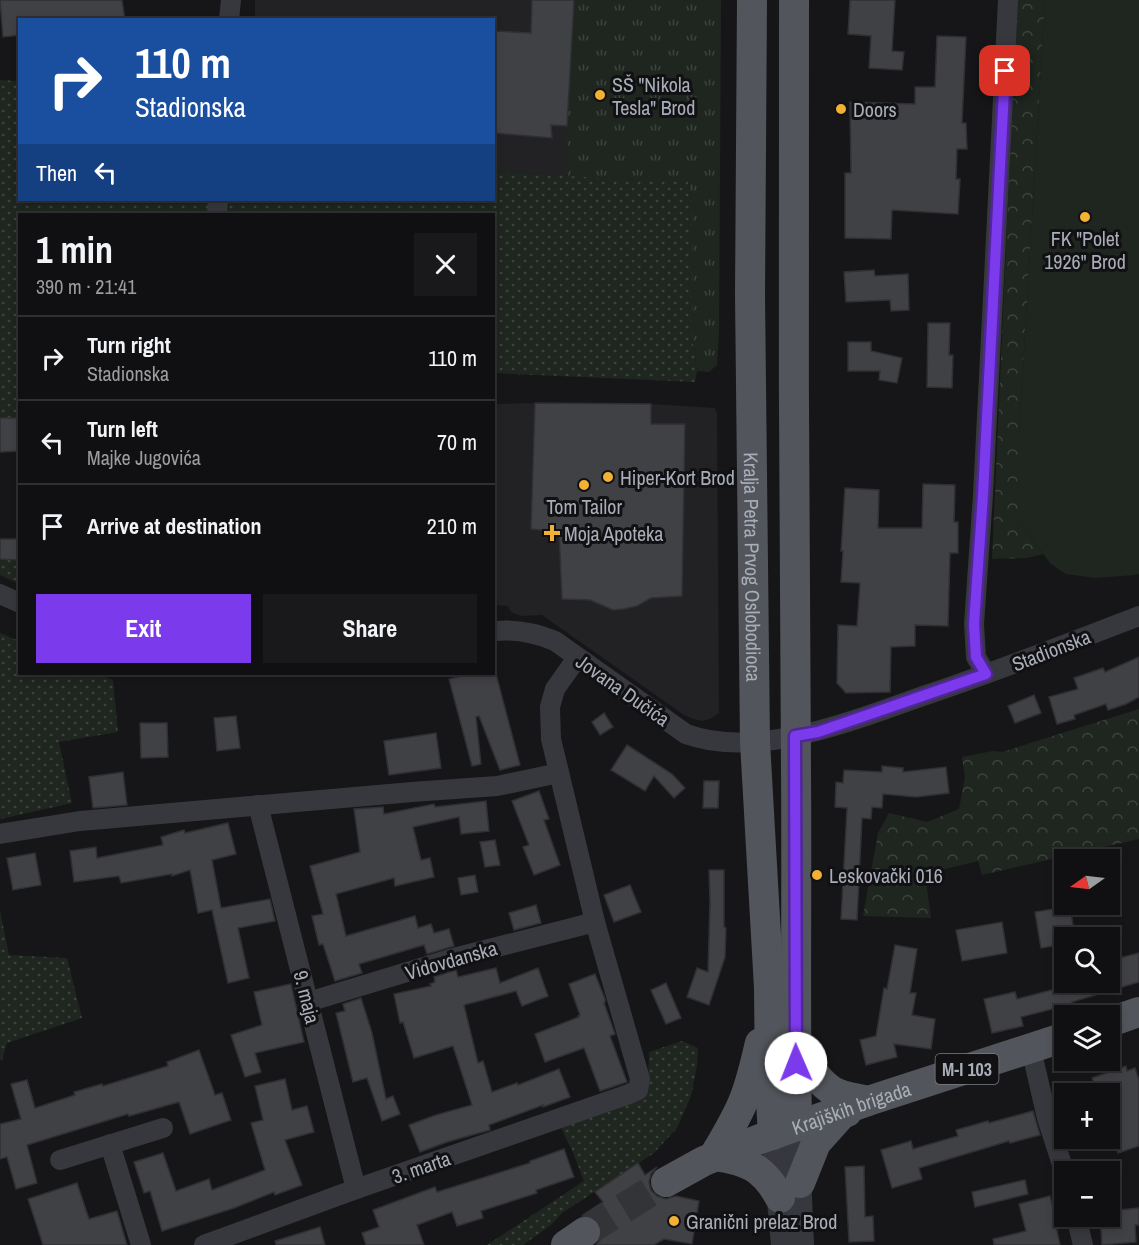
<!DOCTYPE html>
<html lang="en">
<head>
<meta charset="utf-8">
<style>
	body { margin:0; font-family:"Archivo Narrow",sans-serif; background:#19191b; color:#f1f3f6; height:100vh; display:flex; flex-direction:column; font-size:22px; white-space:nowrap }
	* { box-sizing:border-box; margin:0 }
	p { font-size:20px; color:#9c9d9f }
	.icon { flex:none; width:33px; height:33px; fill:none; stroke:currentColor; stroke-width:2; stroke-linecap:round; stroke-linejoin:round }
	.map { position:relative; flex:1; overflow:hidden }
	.panel { position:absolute; left:18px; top:213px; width:477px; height:462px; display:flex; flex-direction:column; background:#101012; border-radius:0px; box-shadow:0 3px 9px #0003,0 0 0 2px #303032 }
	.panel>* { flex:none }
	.guide { position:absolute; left:18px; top:18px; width:477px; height:183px; border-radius:0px; box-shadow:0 3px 9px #0003,0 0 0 2px #303032; background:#1a4fa0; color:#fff; overflow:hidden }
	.needle { width:39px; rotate:256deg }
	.buttons { position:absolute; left:1054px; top:849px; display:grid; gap:12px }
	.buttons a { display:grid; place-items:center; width:66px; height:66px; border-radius:0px; background:#101012; box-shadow:0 3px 9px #0003,0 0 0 2px #303032; font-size:30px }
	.pin { position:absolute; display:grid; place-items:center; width:51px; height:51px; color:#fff; margin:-26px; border-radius:12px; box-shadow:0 3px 9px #0006 }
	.me { position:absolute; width:66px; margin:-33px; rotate:359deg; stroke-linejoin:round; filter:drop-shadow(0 0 4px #0008) }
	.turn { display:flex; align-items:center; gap:21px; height:126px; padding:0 18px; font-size:27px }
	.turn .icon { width:78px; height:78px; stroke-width:2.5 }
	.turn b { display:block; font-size:42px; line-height:51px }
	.then { display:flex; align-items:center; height:57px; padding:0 18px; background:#0003; gap:12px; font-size:22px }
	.round { display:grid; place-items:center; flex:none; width:63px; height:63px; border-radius:0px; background:#19191b }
	.overview { display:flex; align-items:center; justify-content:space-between; height:102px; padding:0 18px }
	h1 { font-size:36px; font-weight:700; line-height:45px }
	.action { display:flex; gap:12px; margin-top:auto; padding:12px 18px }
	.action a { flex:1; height:69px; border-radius:0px; background:#7c3aed; color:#fff; font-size:24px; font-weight:700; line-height:69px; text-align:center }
	.action a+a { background:#19191b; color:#f1f3f6 }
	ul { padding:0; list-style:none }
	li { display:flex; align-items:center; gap:18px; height:84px; padding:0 18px; border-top:2px solid #303032 }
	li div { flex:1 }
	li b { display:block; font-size:22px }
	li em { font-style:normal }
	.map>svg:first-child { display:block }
	.built { fill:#222225 }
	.grass { fill:url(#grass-dots) }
	.forest { fill:url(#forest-crowns) }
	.park { fill:url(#park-tufts) }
	.pitch { fill:#1e261f }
	.building { fill:#404145; stroke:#303034; stroke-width:1.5 }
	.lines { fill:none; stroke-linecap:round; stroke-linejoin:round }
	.primary-tunnel { stroke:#333438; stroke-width:30; stroke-dasharray:30 15; stroke-linecap:butt }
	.minor { stroke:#37383d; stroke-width:20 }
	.tertiary { stroke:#37383d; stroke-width:24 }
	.primary { stroke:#53555c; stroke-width:30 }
	.route-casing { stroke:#51269a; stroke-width:15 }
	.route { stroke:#7c3aed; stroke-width:10 }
	.poi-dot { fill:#f2b134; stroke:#111113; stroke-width:2 }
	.labels { text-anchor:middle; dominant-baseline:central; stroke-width:6; stroke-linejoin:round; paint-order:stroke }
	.shield { fill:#111113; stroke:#7b7e86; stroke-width:1.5 }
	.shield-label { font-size:18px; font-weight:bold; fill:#a8adb8 }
	.poi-label { font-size:20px; fill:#a8adb8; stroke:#111113; text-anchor:start }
	.street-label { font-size:20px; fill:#a8adb8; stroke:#111113 }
</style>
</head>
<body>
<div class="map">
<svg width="1139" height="1245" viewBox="0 0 1139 1245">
	<defs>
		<pattern id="grass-dots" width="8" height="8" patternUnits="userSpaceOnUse" patternTransform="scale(1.5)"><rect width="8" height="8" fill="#1e261f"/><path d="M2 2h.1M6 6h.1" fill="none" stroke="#3c433d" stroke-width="1.8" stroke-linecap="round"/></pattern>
		<pattern id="forest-crowns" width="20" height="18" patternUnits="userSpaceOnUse" patternTransform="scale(1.5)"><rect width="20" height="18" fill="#1e261f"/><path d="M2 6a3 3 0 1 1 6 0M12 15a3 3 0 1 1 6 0" fill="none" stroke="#3c433d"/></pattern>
		<pattern id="park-tufts" width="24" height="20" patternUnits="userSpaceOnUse" patternTransform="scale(1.5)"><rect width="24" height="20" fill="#1e261f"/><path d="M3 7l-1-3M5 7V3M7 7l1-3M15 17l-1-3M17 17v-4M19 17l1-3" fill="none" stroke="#3c433d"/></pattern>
	</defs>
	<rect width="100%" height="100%" fill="#161618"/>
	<!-- built -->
	<g class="built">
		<polygon points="255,0 709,0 705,180 640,180 494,171 494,20 255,20"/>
		<polygon points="535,403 651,404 715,408 717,413 719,713 710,719 702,721 693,719 684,715 542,615 521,616 511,612 508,606 494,605 494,404"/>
	</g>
	<!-- grass -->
	<g class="grass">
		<polygon points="0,80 19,81 20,200 494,200 494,171 640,180 688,180 692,201 692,335 697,371 695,382 494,373 494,214 20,214 19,418 0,418"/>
		<polygon points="0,559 19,560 19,584 0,575"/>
		<polygon points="0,633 19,641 20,674 97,674 113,680 118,732 59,742 72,803 0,819"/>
		<polygon points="0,910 9,955 67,958 82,1018 7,1043 2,1060 0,1060"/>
		<polygon points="682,1041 698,1048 697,1066 691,1096 677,1128 654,1153 562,1213 551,1225 523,1245 487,1245 584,1181 572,1150 560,1126 641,1100 648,1085 649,1052"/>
	</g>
	<!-- forest -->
	<g class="forest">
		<polygon points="1017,0 1045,0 1019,435 1021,525 1043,554 1027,558 992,559"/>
		<polygon points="1139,709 1139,839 982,875 978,861 925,874 931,918 863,916 878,833 889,813 927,822 959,809 965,777 962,757 993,751 1002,752"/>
	</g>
	<!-- park -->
	<path class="park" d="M 574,0 L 721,0 L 719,334 L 717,365 L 709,372 L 697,371 L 692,335 L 692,201 L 688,180 L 640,180 L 568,176 C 564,118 571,58 574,0 Z"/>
	<!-- pitch -->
	<polygon class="pitch" points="1045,0 1139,0 1139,574 1135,575 1095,578 1066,574 1051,564 1021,525 1017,495 1019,435"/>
	<!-- building -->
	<g class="building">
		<polygon points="0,0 122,0 125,20 20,20 20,35 3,37"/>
		<polygon points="532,0 574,0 567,126 551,125 552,138 494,133 494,31 531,33"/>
		<polygon points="850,0 895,0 892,51 904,52 902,70 869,68 871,36 848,34"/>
		<polygon points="937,36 966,37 962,123 966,123 967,149 957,149 956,179 960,179 958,214 892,210 891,239 845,238 845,173 851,173 850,102 915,104 915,87 935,87"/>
		<polygon points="874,270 875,276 908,274 909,310 891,311 890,300 846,302 844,272"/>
		<polygon points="928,323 950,323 949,355 953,355 952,388 927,387"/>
		<polygon points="848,342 871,342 871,351 902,358 897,383 879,380 880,371 848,371"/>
		<polygon points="535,403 651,404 651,424 685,424 682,596 651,598 637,606 624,609 613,610 590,600 562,599 559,532 531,529"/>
		<polygon points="0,418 20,418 20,451 0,452"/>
		<polygon points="923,484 955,485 954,522 958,522 958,553 950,553 948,626 915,625 915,646 891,647 890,692 846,693 837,683 838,625 857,626 860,583 841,582 843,551 841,551 845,488 879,490 878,528 922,528"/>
		<polygon points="0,539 20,539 20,560 0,559"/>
		<polygon points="1139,657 1139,697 1126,704 1108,710 1106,704 1074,715 1075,719 1057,724 1049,697 1078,689 1074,678 1103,668 1105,672"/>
		<polygon points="469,674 496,674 520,765 500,770 479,716 476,717 481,764 472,766 449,679"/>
		<polygon points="1034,695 1041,713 1015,723 1008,706"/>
		<polygon points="604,713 613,727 600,735 592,722"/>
		<polygon points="236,716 240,748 217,751 214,718"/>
		<polygon points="140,723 167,723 168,757 141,758"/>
		<polygon points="436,733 441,768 389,775 384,741"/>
		<polygon points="627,745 672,774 685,788 674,798 654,776 645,791 611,770"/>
		<polygon points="882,766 903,768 903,772 946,767 949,793 916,797 883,794 882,808 872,807 871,819 862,818 857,920 841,919 847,808 835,807 836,782 843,783 844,770 882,772"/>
		<polygon points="123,772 127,805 93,808 89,777"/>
		<polygon points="704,781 719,781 718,808 703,808"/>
		<polygon points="539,791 549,819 544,820 560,865 534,875 523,847 529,845 512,801"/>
		<polygon points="486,801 489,831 461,834 459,817 413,827 421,860 430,858 434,877 395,886 394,878 336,894 346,936 415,916 418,928 431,924 434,933 449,929 454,946 427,954 424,945 359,964 362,973 335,981 323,944 319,945 312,916 323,914 310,866 360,852 354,809 383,807 384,814 434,804 435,807"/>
		<polygon points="228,823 236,854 212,860 221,908 270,899 275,921 238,928 249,978 228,983 212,910 198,913 190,870 172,876 172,874 121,883 119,876 74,882 70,851 96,847 97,858 163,845 161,837 184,830 185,833"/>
		<polygon points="495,840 500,865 485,867 480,842"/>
		<polygon points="35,853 41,885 13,890 7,858"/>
		<polygon points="709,870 724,870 724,927 726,928 725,957 709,1005 687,997 697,968 708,972 710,902"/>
		<polygon points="475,875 478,892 461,895 458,878"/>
		<polygon points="630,885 641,912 614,922 604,895"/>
		<polygon points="536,905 541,923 514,930 509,913"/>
		<polygon points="1070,906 1075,938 1065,938 1065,944 1041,948 1035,912"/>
		<polygon points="1002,922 1007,953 962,961 956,930"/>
		<polygon points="895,945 917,949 910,993 916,993 912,1015 935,1019 931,1049 894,1044 897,1057 866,1065 860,1040 876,1036 884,988 887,989"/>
		<polygon points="1139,953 1139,982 1072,1002 1072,1004 1021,1017 1023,1026 992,1033 984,999 1015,992 1017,999 1071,985 1070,982 1121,982 1115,959"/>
		<polygon points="496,968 500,983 538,968 548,996 522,1006 516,991 464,1005 478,1063 483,1061 492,1092 517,1083 518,1085 559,1069 570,1097 543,1107 543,1105 489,1125 490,1130 447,1142 420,1152 409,1125 436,1115 472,1105 453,1046 414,1058 403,1022 400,1023 394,994 431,986 430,984 435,982 434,977 456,970 458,977"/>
		<polygon points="595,974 605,999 605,1002 604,1003 615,1034 610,1036 627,1082 600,1091 584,1048 545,1062 535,1034 579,1017 578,1016 580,1015 569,984"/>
		<polygon points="666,983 681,1018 666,1024 651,990"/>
		<polygon points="291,984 304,1042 255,1053 261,1072 245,1077 231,1035 262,1025 254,992"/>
		<polygon points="361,998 372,1033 386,1099 393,1096 400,1114 382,1121 367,1078 353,1082 336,1013 345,1011 343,1004"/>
		<polygon points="199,1050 215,1095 222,1093 231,1120 190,1134 179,1102 129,1116 128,1114 27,1145 37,1183 16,1189 7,1157 0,1159 0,1124 21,1119 11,1084 27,1080 35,1108 75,1095 74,1092 102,1084 103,1086 168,1066 167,1062"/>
		<polygon points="1126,1066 1127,1071 1135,1068 1139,1080 1139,1146 1118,1153 1116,1146 1110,1148 1110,1094 1098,1094 1092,1078"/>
		<polygon points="285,1079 292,1110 307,1106 314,1132 285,1140 302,1185 275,1195 274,1192 234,1208 162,1231 150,1191 144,1193 134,1162 163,1153 176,1191 209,1179 212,1190 265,1170 251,1123 263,1120 255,1086"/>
		<polygon points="1033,1111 1040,1135 1010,1143 1009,1141 919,1168 922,1179 892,1188 881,1150 911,1141 913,1149 958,1136 956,1130 988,1121 989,1123"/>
		<polygon points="564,1149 574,1177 536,1190 537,1193 481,1211 483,1218 457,1226 452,1212 417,1225 424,1245 366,1245 362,1233 379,1227 373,1210 435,1187 437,1192 530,1163 530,1161"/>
		<polygon points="638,1163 645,1175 657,1167 651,1174 649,1182 651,1190 657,1196 666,1199 676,1196 699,1201 692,1244 664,1239 654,1245 596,1245 601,1239 602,1231 600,1223 593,1217 583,1215 603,1202 595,1192"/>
		<polygon points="864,1166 865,1217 873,1216 874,1241 849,1242 845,1167"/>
		<polygon points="1025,1180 1028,1194 975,1207 972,1192"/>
		<polygon points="77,1183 89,1219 117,1211 127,1245 43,1245 28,1199"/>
		<polygon points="1050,1196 1056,1220 1055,1221 1060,1245 994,1245 993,1239 1026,1231 1019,1204"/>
		<polygon points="1139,1208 1139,1225 1135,1225 1136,1242 1102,1245 1100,1216 1110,1216 1110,1211"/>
		<polygon points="320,1227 325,1245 276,1245 275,1241"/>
	</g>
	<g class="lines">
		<!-- primary-tunnel -->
		<polyline class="primary-tunnel" points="585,1232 666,1182"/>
		<!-- minor -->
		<g class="minor">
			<polyline points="229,20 231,0"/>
			<polyline points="217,214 218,200"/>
			<polyline points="0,594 20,603"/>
			<path d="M 494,631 C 514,629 536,633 555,641 L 686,734 C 760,761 858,718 929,694 C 1000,670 1069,643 1139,616"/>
			<polyline points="986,674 976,657 974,624 983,495 1008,0"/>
			<polyline points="258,805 356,1189"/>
			<polyline points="0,834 80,821 412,792 497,786 559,773"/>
			<polyline points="308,1002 450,959 595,922"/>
			<polyline points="1031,1049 1047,1118 1065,1174"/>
			<polyline points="110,1144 141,1245"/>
			<polyline points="60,1160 163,1128"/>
			<polyline points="1076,1216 1083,1245"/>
			<polyline points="204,1245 356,1189 629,1094 638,1090 640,1079 595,922 551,739 550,707 555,689 577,658"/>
		</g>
		<!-- tertiary -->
		<g class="tertiary">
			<polyline points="797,1126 802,1245"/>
			<polyline points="773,1135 783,1245"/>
		</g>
		<!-- primary -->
		<g class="primary">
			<path id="s1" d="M 752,0 L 750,295 L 755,742 L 769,988 L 770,1084 L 773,1135"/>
			<path d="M 794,0 C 793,257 794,513 796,770 C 797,889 795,1008 797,1126"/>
			<polyline points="1110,1022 1139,1012"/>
			<path d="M 796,1042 C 805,1060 814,1078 831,1090 C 841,1097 856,1098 868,1101"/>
			<path d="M 714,1156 C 724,1139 735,1121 743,1102 C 751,1083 755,1063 760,1043"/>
			<path d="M 714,1156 C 747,1160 764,1168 780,1198"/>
			<path id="s2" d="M 666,1182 L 704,1161 L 760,1139 L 868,1101 L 1065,1037"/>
			<polyline points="800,1183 816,1143 842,1114 847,1112"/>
			<polyline points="566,1245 585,1232"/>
		</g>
	</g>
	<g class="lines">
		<defs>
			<polyline id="route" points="796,1063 795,736 818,732 986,674 976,657 974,624 983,495 1005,71"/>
		</defs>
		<!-- route casing -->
		<use href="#route" class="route-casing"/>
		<!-- route -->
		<use href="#route" class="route"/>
	</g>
	<!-- markers -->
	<g class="poi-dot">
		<circle cx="600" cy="95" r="6"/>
		<circle cx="841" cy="109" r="6"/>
		<circle cx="1085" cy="217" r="6"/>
		<circle cx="608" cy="477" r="6"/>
		<circle cx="584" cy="485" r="6"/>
		<path d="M549 524h6v6h6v6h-6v6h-6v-6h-6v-6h6z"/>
		<circle cx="817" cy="875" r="6"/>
		<circle cx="674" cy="1221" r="6"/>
	</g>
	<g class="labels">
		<!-- shield labels -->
		<rect class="shield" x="935.5" y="1054" width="63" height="30" rx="4.5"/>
		<g class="shield-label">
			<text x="967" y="1069">M-I 103</text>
		</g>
		<!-- poi labels -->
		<g class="poi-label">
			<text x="612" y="84">SŠ "Nikola<tspan x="612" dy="23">Tesla" Brod</tspan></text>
			<text x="853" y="109">Doors</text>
			<text x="1085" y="238" text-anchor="middle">FK "Polet<tspan x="1085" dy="23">1926" Brod</tspan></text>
			<text x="620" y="477">Hiper-Kort Brod</text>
			<text x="584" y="506" text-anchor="middle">Tom Tailor</text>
			<text x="564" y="533">Moja Apoteka</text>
			<text x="829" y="875">Leskovački 016</text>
			<text x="686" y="1221">Granični prelaz Brod</text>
		</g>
		<!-- street labels -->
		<g class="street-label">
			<text stroke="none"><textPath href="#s1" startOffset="567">Kralja Petra Prvog Oslobodioca</textPath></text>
			<text transform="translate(1051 650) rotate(-21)">Stadionska</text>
			<text transform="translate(623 690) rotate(35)">Jovana Dučića</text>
			<text transform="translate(451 960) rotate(-16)">Vidovdanska</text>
			<text transform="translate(307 997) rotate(76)">9. maja</text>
			<text stroke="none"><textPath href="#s2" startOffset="200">Krajiških brigada</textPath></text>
			<text transform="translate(421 1167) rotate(-19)">3. marta</text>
		</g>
	</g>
</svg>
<div class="buttons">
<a><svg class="needle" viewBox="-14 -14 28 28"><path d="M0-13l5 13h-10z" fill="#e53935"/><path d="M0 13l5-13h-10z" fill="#9c9d9f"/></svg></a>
<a><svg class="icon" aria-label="search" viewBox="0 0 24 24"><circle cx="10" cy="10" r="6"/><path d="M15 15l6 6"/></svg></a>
<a><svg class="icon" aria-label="layers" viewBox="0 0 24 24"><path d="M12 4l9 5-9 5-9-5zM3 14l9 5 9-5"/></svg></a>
<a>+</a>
<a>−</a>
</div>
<div class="pin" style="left:1005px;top:71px;background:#d93025"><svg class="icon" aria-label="arrive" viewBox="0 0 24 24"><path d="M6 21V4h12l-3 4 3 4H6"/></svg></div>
<svg class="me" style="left:796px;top:1063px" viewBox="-20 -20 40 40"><circle r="19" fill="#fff"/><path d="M0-13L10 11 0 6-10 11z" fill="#7c3aed"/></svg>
<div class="guide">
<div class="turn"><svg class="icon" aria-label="right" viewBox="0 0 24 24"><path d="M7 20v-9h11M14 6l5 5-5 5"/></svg><div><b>110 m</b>Stadionska</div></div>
<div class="then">Then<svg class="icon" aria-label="left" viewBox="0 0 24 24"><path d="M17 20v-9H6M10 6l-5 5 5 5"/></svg></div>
</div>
<section class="panel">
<div class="overview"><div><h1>1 min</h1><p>390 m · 21:41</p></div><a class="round"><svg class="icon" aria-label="close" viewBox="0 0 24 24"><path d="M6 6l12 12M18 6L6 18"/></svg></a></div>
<ul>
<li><svg class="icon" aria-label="right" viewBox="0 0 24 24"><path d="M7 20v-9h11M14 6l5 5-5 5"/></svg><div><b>Turn right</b><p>Stadionska</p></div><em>110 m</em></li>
<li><svg class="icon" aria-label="left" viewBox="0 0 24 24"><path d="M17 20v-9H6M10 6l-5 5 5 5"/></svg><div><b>Turn left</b><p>Majke Jugovića</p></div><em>70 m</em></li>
<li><svg class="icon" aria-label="arrive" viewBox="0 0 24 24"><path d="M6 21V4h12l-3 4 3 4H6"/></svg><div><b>Arrive at destination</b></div><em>210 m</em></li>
</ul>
<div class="action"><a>Exit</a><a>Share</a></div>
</section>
</div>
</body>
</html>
